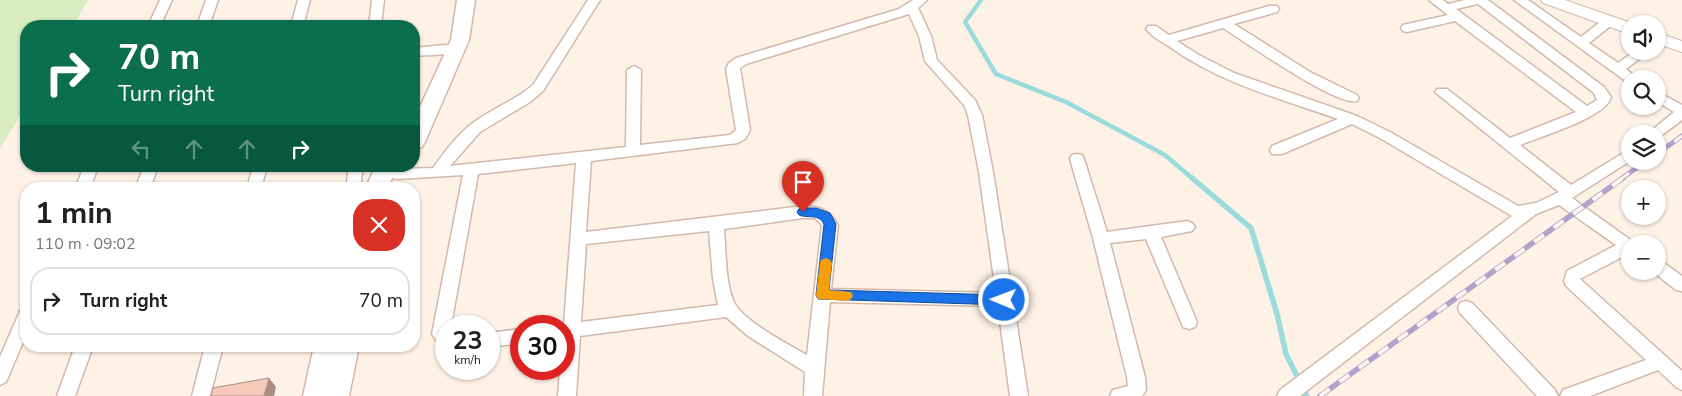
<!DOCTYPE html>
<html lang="en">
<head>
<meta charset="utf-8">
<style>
	body { margin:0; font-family:"Nunito Sans",sans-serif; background:#f2f2f2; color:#222; height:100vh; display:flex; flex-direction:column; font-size:19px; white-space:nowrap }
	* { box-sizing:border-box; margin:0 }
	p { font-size:16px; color:#767676 }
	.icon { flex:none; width:28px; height:28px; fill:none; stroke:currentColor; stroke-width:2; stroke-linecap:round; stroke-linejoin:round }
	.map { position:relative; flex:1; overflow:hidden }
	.sheet { position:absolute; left:20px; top:182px; width:400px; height:170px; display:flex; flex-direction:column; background:#fff; border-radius:20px; box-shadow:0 1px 4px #0004 }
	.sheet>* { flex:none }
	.top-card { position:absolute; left:20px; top:20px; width:400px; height:152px; border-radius:20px; box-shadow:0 1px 4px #0004; background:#0b6e4f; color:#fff; overflow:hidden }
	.fabs { position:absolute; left:1621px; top:15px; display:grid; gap:10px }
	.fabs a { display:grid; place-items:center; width:45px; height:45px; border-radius:50%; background:#fff; box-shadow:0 1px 4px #0004; font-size:25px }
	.speed { position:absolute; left:435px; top:315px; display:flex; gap:10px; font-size:25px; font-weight:700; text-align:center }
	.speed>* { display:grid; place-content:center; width:65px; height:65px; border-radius:50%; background:#fff; box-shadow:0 1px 4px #0004; line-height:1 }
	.speed small { font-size:12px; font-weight:400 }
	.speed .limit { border:8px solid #d22; background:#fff; color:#111 }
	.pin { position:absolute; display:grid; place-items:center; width:42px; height:42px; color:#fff; margin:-51px -21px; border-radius:50% 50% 50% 0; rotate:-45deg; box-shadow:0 0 5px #0007 }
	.pin .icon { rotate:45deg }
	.me { position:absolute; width:55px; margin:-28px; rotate:271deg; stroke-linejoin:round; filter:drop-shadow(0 0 4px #0008) }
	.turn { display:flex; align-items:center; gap:18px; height:105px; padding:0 15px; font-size:22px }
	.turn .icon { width:65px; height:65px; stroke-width:2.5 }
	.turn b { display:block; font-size:35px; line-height:42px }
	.lanes { display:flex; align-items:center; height:48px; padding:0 15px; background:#0003; justify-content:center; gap:25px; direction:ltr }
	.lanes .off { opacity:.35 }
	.round { display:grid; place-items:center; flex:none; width:52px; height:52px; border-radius:20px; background:#f2f2f2 }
	.headline { display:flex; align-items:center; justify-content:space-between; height:85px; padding:0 15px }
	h1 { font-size:30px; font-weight:700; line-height:38px }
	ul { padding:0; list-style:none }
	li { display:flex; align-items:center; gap:15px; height:68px; margin:0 10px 8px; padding:0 5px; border:2px solid #e0e0e0; border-radius:20px }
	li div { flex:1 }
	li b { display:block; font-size:19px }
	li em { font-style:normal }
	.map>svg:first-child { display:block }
	.green { fill:#d9edc2 }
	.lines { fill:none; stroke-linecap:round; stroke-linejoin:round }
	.stream-far1 { stroke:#9cdbdc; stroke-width:4.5 }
	.stream { stroke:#9cdbdc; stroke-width:5.5 }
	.minor-casing { stroke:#d3b8ac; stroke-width:3 }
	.tertiary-casing { stroke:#d3b8ac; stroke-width:2 }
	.secondary-casing { stroke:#d6b7a9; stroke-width:3 }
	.minor { fill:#fff; fill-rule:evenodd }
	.tertiary { fill:#fff; fill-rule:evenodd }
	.secondary { fill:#fff; fill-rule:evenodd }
	.rail-far1-casing { stroke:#b1a2c9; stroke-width:5 }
	.rail-casing { stroke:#b1a2c9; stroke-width:5.5 }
	.rail-far1 { stroke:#fff5ed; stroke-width:3; stroke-dasharray:10; stroke-linecap:butt }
	.rail { stroke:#fff5ed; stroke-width:4; stroke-dasharray:12; stroke-linecap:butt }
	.shaded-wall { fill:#ac8d82 }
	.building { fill:#f6c9ba; stroke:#ac8d82 }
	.route { fill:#1a73e8; stroke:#114b97 }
	.slow { fill:#f59e0b }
</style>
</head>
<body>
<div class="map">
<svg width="1682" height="396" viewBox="0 0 1682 396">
	<rect width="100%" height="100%" fill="#fef1e5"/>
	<!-- green -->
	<polygon class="green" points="0,0 88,0 73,26 26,26 26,105 0,149"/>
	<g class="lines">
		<!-- stream-far1 -->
		<polyline class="stream-far1" points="981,0 965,22 996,74 1066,102 1165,155 1193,179"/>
		<!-- stream -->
		<polyline class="stream" points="1192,178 1251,228 1277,314 1286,354 1307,396"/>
		<defs>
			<g id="minor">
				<polygon points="160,0 172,0 160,26 148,26"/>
				<polygon points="206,0 218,0 209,26 197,26"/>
				<polygon points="298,0 310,0 303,26 291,26"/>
				<polygon points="372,0 384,0 381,26 369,26"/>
				<path d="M 588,0 L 600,0 L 543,91 L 530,102 L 480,132 L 450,166 L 626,147 L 627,70 L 634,66 L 641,70 L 640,145 L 730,135 L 736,130 L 726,69 L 729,63 L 736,58 L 899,9 L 913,0 L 927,0 L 918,8 L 931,36 L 937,60 L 975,100 L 982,115 L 993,172 L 1028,396 L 1010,396 L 998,306 L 830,302 L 822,396 L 804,396 L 805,372 L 748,336 L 726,317 L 580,336 L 576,396 L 558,396 L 560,369 L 564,369 L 564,326 L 558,326 L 564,324 L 576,163 L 478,174 L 451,326 L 446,326 L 446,349 L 440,347 L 432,334 L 463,175 L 398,179 L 380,175 L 378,171 L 383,166 L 398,169 L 433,168 C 446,150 459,132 477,120 C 495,107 516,100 533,85 ZM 909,14 L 919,36 L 925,61 L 964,105 L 968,115 L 979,172 L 996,293 L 831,289 L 838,225 C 829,210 820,206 803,206 L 586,232 L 591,161 L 738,143 L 745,139 L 750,130 L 740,68 L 746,64 ZM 803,218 L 815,218 L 822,225 L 807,355 C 789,345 744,321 735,304 C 725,286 726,250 724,229 ZM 709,231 L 713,279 L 718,305 L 581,322 L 586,244 Z"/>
				<path d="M 1429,0 L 1443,0 L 1448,4 L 1465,0 L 1488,0 L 1604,87 L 1611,97 C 1607,117 1539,137 1520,145 L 1571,185 L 1630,149 L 1630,161 L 1572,198 L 1636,244 L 1630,244 L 1630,253 L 1580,279 L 1682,371 L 1682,390 L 1676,387 L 1658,370 L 1590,396 L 1560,396 L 1563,390 L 1646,360 L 1566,286 L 1564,281 L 1567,271 L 1616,245 L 1559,205 L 1536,214 L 1300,396 L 1277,396 L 1280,390 L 1512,216 L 1380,138 L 1352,124 L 1282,154 L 1272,154 L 1270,150 L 1272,146 L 1338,119 C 1281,99 1220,83 1170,47 C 1162,42 1152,37 1146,29 L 1148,26 L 1156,26 L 1169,35 L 1269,6 L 1277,6 L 1279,9 L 1277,12 L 1234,24 L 1310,72 L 1357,95 L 1359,98 L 1357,101 C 1337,107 1244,41 1223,28 L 1177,41 L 1197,54 L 1234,73 L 1357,116 L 1390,132 L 1518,206 L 1536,203 L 1559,192 L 1435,92 L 1437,89 L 1447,89 L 1510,138 L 1576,112 L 1455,21 L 1407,32 L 1403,31 L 1401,28 L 1403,25 L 1448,15 ZM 1478,4 L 1594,93 L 1597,100 L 1587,106 L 1456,9 Z"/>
				<polygon points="1514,0 1528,0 1581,37 1605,18 1613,18 1615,21 1613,24 1589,43 1618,63 1635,51 1650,51 1626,69 1638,79 1630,79 1630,83 1627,82"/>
				<path d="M 445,45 L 461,47 L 462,50 C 458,55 423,55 414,56 L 414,48 Z"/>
				<polygon points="1658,92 1682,105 1682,120 1658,138 1658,134 1649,134 1651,131 1674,112 1658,102"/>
				<polygon points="1077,154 1082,155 1084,159 1107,232 1187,221 1192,223 1195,227 1192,231 1161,237 1197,322 1195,327 1189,329 1183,327 1181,322 1146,239 1110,243 1145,377 1146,390 1142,396 1110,396 1113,390 1128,386 1127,377 1093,238 1070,159 1072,155"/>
				<polygon points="84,166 98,166 90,189 75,189"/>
				<polygon points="144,166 158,166 150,189 135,189"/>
				<polygon points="253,166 267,166 261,189 247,189"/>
				<polygon points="349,166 363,166 360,189 346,189"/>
				<polygon points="1658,261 1664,263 1682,276 1682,291 1676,290 1652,271 1658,271"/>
				<polygon points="1466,301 1472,303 1555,390 1558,396 1537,396 1460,313 1458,308 1460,303"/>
				<polygon points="26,309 26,335 6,382 0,385 0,357 20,311"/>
				<polygon points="521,329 521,343 489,347 489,333"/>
				<polygon points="75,346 93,346 75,396 57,396"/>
				<polygon points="205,346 223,346 210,396 192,396"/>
			</g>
			<g id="tertiary">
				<polygon points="1541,0 1565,0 1634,24 1630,24 1630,33 1624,32 1543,3"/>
				<polygon points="1658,33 1682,41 1682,52 1658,44"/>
			</g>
			<g id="secondary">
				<polygon points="457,0 475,0 469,40 425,142 422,147 414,149 414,120 451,40"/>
				<polygon points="376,166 398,166 387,189 365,189"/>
				<polygon points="314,346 359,346 349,396 303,396"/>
			</g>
		</defs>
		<!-- minor casing -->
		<use href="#minor" class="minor-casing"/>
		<!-- tertiary casing -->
		<use href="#tertiary" class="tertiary-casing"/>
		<!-- secondary casing -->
		<use href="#secondary" class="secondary-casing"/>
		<!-- minor -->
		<use href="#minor" class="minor"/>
		<!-- tertiary -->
		<use href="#tertiary" class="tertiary"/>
		<!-- secondary -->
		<use href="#secondary" class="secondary"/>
		<defs>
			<g id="rail-far1">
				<polyline points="1658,153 1682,136"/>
				<polyline points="1621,179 1646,161"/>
			</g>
			<polyline id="rail" points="1320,396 1623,178"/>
		</defs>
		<!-- rail-far1 casing -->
		<use href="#rail-far1" class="rail-far1-casing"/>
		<!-- rail casing -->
		<use href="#rail" class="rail-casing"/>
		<!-- rail-far1 -->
		<use href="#rail-far1" class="rail-far1"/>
		<!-- rail -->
		<use href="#rail" class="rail"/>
	</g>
	<!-- shaded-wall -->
	<polygon class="shaded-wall" points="269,378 276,387 274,396 264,396"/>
	<!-- building -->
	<polygon class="building" points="269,378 264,396 211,396 213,388"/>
	<!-- route -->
	<path class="route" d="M 803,208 L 816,208 L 830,213 L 836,224 L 829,290 L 1004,295 L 1009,296 L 1011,300 L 1009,303 L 1004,305 L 818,299 L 816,295 L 824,224 C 818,213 809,219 799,215 L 797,212 L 799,209 Z"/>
	<!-- slow -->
	<polygon class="slow" points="826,258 830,260 832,263 829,290 851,292 853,296 851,299 847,301 818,299 816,295 820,263 821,260"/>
</svg>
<div class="fabs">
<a><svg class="icon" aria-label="sound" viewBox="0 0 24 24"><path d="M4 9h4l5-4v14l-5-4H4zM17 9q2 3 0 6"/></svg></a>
<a><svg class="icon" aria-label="search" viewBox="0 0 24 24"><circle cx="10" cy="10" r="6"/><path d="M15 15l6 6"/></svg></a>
<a><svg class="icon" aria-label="layers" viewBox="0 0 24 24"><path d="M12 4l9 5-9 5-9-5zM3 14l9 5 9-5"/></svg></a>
<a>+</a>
<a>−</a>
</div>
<div class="speed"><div>23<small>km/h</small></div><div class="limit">30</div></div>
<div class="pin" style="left:803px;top:212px;background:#d93025"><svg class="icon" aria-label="arrive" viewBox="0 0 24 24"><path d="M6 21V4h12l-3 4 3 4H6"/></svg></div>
<svg class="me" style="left:1004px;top:300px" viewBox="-20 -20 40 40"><circle r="17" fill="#1a73e8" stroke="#fff" stroke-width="3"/><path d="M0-11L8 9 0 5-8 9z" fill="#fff"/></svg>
<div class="top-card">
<div class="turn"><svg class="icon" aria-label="right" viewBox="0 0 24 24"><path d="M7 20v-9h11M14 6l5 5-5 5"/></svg><div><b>70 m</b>Turn right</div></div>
<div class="lanes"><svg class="icon off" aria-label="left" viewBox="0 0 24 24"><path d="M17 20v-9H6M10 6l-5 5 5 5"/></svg><svg class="icon off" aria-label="ahead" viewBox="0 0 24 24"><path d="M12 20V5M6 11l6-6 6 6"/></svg><svg class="icon off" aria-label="ahead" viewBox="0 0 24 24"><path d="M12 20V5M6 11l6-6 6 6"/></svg><svg class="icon" aria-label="right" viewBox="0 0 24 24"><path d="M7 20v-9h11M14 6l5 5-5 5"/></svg></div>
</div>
<section class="sheet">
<div class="headline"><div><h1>1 min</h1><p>110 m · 09:02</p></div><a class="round" style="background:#d93025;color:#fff"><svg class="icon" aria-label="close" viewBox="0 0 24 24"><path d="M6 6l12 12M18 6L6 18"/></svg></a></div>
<ul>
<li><svg class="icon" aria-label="right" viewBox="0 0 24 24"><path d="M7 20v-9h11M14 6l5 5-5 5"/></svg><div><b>Turn right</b></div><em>70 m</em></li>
</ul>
</section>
</div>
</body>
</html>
